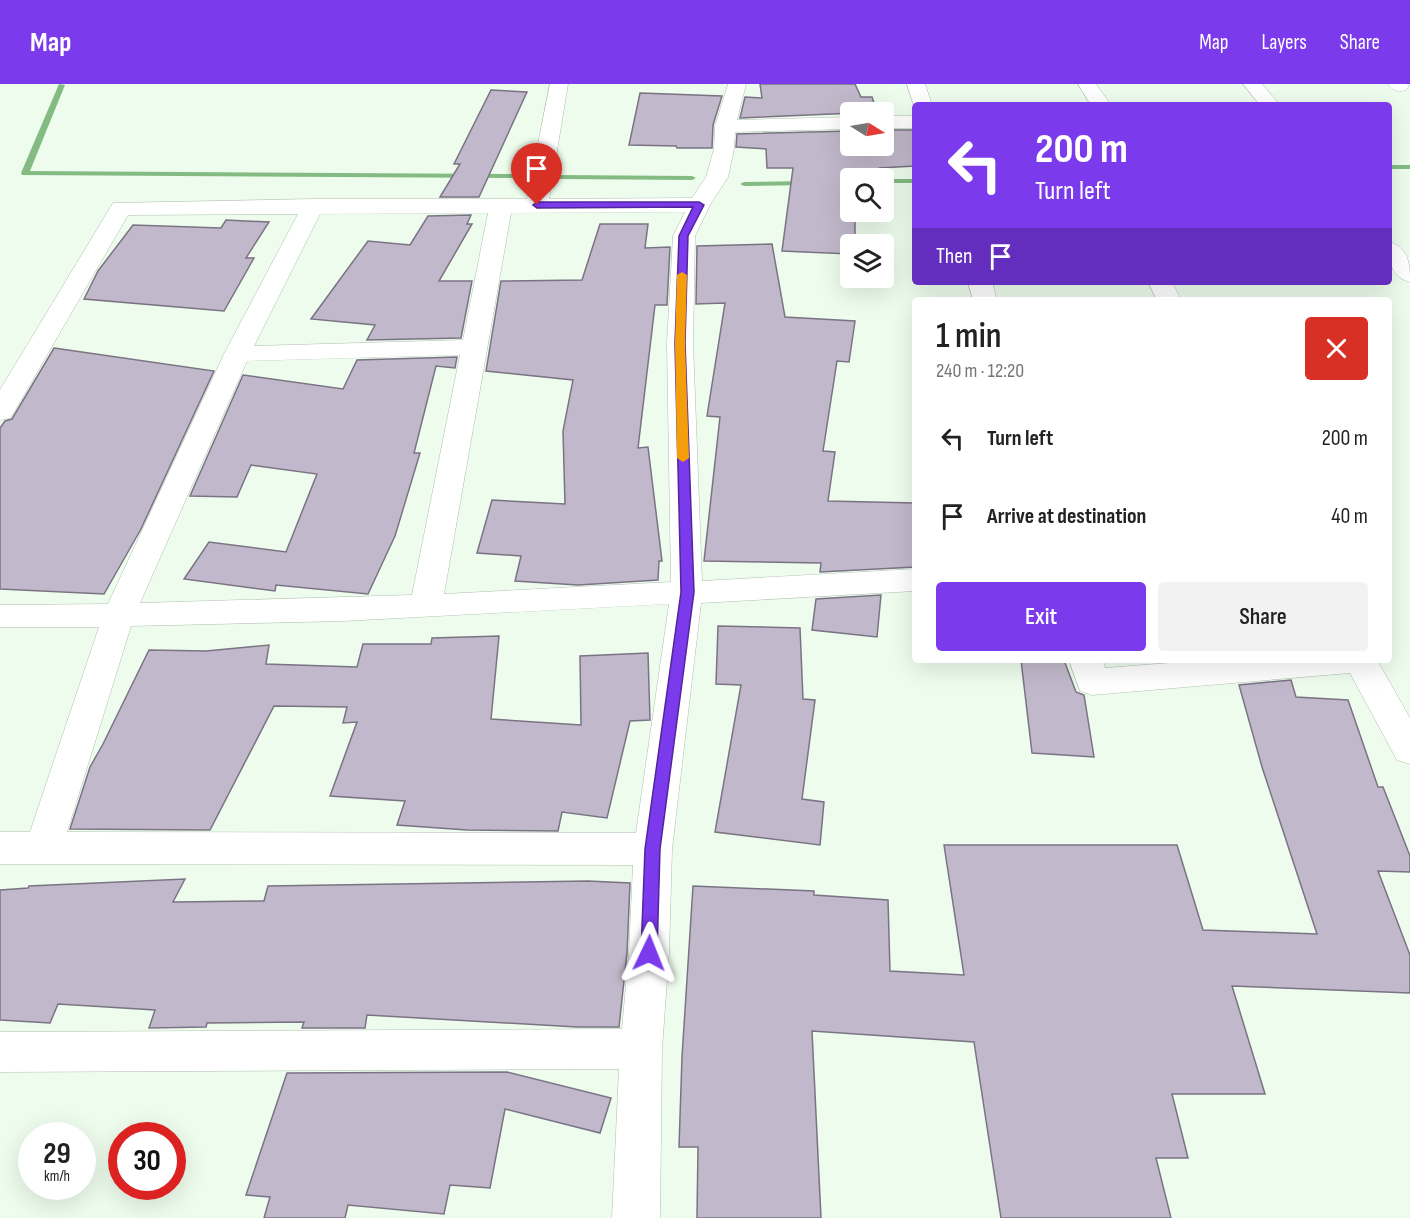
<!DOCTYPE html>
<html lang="en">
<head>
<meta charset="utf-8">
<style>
	body { margin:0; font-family:"Sofia Sans Condensed",sans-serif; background:#f2f2f2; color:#222; height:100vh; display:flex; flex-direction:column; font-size:22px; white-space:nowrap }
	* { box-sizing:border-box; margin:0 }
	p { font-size:20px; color:#767676 }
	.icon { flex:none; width:33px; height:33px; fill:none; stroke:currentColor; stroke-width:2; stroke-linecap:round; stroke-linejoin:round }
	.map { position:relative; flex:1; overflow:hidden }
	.drawer { position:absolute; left:912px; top:213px; width:480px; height:366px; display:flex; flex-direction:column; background:#fff; border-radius:6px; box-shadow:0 6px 24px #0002 }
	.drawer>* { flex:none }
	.top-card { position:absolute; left:912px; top:18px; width:480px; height:183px; border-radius:6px; box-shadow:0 6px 24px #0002; background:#7c3aed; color:#fff; overflow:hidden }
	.needle { width:39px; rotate:101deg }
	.buttons { position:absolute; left:840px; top:18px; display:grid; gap:12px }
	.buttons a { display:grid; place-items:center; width:54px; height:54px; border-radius:6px; background:#fff; box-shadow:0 6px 24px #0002; font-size:30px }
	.speed { position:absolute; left:18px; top:1038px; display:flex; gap:12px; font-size:30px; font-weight:700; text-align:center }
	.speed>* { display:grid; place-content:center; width:78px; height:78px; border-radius:50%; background:#fff; box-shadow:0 6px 24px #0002; line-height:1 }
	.speed small { font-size:15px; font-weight:400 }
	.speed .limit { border:9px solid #d22; background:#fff; color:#111 }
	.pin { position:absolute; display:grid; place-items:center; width:51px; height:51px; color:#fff; margin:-62px -26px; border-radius:50% 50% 50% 0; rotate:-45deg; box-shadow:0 0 6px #0007 }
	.pin .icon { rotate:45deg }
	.me { position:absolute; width:66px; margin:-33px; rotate:2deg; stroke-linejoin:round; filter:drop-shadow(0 0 4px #0008) }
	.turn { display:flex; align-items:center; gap:21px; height:126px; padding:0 24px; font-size:27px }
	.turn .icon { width:78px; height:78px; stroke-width:2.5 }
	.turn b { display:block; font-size:42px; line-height:51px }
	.then { display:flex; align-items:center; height:57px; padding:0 24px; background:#0003; gap:12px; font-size:22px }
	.round { display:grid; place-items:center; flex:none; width:63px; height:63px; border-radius:6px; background:#f2f2f2 }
	.head { display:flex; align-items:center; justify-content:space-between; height:102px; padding:0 24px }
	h1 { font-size:36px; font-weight:600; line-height:45px }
	.action { display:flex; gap:12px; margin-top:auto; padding:12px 24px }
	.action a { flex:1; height:69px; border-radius:6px; background:#7c3aed; color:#fff; font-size:24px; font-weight:600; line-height:69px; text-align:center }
	.action a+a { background:#f2f2f2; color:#222 }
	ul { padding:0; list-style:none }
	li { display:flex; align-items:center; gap:18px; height:78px; padding:0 24px }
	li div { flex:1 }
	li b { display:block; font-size:22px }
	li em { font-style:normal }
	header { display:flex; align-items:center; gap:36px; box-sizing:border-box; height:84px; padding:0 30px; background:#7c3aed; color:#fff }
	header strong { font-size:28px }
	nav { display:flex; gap:33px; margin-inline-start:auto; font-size:21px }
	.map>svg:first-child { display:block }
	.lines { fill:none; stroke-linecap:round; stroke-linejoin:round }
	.stream { fill:#84bb83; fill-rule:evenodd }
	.building { fill:#c1b9cb; stroke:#7a7384; stroke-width:1.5 }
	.minor-casing { stroke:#afbeaf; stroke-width:1 }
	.minor { fill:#fff; fill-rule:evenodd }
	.route { fill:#7c3aed; stroke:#51269a; stroke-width:1.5 }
	.slow { fill:#f59e0b }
</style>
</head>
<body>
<header>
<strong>Map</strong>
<nav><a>Map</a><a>Layers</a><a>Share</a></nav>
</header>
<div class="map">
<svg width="1410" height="1134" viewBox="0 0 1410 1134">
	<rect width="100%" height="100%" fill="#edfcec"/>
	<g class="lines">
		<!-- stream -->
		<g class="stream">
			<polygon points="59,0 65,1 30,87 518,90 522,92 518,94 22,91 21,89"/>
			<rect x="1389" y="81" width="21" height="4"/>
			<polygon points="557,91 692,92 696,94 692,96 560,95 557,95"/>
			<rect x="884" y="95" width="31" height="4"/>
			<polygon points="806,97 809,97 809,101 744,102 740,100 744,98"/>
		</g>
	</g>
	<!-- building -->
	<g class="building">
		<polygon points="760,0 855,0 861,13 872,13 877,28 740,34 745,13 762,14"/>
		<polygon points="491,6 527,8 479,113 440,113 460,80 454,80"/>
		<polygon points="640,9 722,12 713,41 712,64 677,64 676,62 629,61"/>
		<polygon points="884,46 915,46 915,82 879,84 878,93 856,92 856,94 850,94 850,128 855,128 855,160 850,160 850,170 782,167 793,84 767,84 766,65 736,63 737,50 850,47 850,62 884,62"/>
		<polygon points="471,131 467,140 472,140 439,197 472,197 461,254 367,256 375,241 311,235 368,157 410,161 428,132"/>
		<polygon points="226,136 269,138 246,174 254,174 224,227 84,215 98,187 133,141 221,144"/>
		<polygon points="600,140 648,140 645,164 670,163 667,221 655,221 638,364 648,363 662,477 659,477 658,496 578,501 515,497 521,472 477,469 492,416 565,420 563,347 573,296 486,287 501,197 582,196"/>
		<polygon points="772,160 785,233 855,237 849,278 837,277 823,367 835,368 828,417 915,419 915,483 820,488 821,479 704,477 720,333 707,332 725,219 696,220 697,162"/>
		<polygon points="54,264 214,287 141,445 104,510 0,505 0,344 5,337 12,335"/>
		<polygon points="457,273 455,284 436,282 414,369 420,369 395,452 368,510 276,501 275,507 184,495 209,458 286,468 317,390 251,381 237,413 190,412 243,291 343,305 357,276"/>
		<polygon points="881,511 877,553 812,546 816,515"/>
		<polygon points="718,542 800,544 803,615 815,616 802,715 824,718 820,761 715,748 741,601 716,600"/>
		<polygon points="499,552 491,635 581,641 580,572 648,569 650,636 630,637 607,734 562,728 558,747 467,746 397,741 405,717 330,712 357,638 343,639 347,623 274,622 210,746 70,745 90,683 103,660 149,566 206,567 269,561 266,580 357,583 363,560 431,560 432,554"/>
		<polygon points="1021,576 1064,576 1076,608 1084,611 1094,673 1032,669"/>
		<polygon points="1291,596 1296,613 1348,616 1378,703 1383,703 1410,772 1410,788 1378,787 1410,871 1410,909 1232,902 1265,1010 1172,1010 1188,1074 1156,1074 1171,1134 1001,1134 974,958 812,947 821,1134 697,1134 698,1063 679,1063 682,973 693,802 814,807 814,811 888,816 890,887 964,891 944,761 1177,761 1203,846 1317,850 1262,683 1239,601"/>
		<polygon points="185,795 173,818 264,817 268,802 588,797 630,799 627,869 619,943 577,943 367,931 365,944 302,944 304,938 207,939 206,943 149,944 155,926 58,920 50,939 0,936 0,806 28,804 29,802"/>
		<polygon points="507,988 611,1014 600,1049 505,1025 490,1104 450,1101 444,1130 348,1121 345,1134 264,1134 270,1113 246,1111 287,989"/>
	</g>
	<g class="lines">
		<defs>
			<g id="minor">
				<path d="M 550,0 L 568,0 L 549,115 L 692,114 L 706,93 L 714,65 L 715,42 L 728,0 L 746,0 L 737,36 L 850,33 L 850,45 L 735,48 L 734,65 L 728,93 L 710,121 L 695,152 L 693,259 L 702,497 L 915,485 L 915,507 L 701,519 L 672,765 L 669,869 L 662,965 L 660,1134 L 612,1134 L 619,985 L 0,988 L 0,948 L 622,945 L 629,869 L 633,781 L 0,780 L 0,748 L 30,748 L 99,543 L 0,543 L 0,521 L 108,520 L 224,270 L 298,130 L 128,131 L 14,328 L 10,334 L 0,336 L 0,306 L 113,119 L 313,115 L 527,115 ZM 685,128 L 673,152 L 667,259 L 671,498 L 444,510 L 511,129 ZM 488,129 L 463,256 L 254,262 L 320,130 ZM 460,271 L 412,511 L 140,519 L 247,277 ZM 669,520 L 636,749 L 67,748 L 131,542 L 343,537 Z"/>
				<polygon points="907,0 925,0 932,21 915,21 915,25"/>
				<polygon points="1078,0 1096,0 1111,21 1091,21"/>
				<polygon points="1243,0 1262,0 1280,21 1260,21"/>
				<path d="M 1388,0 L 1407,0 L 1409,2 L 1406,6 C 1397,8 1393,7 1388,0 Z"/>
				<rect x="884" y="32" width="31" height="12"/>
				<path d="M 1389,158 C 1409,163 1410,181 1410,198 C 1390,193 1389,176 1389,158 Z"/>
				<polygon points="968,198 992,198 997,216 973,216"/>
				<polygon points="1148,198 1172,198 1181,216 1157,216"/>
				<polygon points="1069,576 1103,576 1105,584 1208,576 1377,576 1410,634 1410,680 1397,676 1350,589 1092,611 1080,607"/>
			</g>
		</defs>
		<!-- minor casing -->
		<use href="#minor" class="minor-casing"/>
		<!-- minor -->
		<use href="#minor" class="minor"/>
	</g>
	<!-- route -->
	<polygon class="route" points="699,118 704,121 688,152 685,259 694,508 660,765 657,869 655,874 649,876 643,874 641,869 645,765 681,508 675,259 679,152 693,123 537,124 533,121 537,118"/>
	<!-- slow -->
	<polygon class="slow" points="682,188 687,191 685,259 689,374 683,378 677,374 675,259 677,191"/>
</svg>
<div class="buttons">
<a><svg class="needle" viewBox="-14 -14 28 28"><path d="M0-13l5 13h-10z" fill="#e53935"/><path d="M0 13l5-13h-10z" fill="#767676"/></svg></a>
<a><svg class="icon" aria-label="search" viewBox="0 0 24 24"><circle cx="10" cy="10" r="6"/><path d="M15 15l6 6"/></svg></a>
<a><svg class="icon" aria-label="layers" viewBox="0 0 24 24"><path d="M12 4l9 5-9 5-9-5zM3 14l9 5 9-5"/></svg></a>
</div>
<div class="speed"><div>29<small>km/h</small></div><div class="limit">30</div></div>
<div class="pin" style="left:537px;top:121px;background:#d93025"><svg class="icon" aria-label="arrive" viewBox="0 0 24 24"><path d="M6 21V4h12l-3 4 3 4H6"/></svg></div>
<svg class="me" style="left:649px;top:869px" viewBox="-20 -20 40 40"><path d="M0-17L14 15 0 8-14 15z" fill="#7c3aed" stroke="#fff" stroke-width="4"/></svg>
<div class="top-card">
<div class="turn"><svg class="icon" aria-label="left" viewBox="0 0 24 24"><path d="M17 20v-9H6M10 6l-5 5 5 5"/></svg><div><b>200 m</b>Turn left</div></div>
<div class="then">Then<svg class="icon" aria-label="arrive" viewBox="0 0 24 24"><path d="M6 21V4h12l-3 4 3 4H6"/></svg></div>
</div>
<section class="drawer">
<div class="head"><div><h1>1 min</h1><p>240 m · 12:20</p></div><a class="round" style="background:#d93025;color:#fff"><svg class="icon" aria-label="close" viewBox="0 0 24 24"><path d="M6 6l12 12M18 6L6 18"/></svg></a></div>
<ul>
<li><svg class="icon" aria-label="left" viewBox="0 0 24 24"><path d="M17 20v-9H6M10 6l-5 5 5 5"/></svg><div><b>Turn left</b></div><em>200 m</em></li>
<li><svg class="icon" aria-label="arrive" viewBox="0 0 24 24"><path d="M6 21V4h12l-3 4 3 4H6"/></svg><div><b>Arrive at destination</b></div><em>40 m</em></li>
</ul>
<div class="action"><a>Exit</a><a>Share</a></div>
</section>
</div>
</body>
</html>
